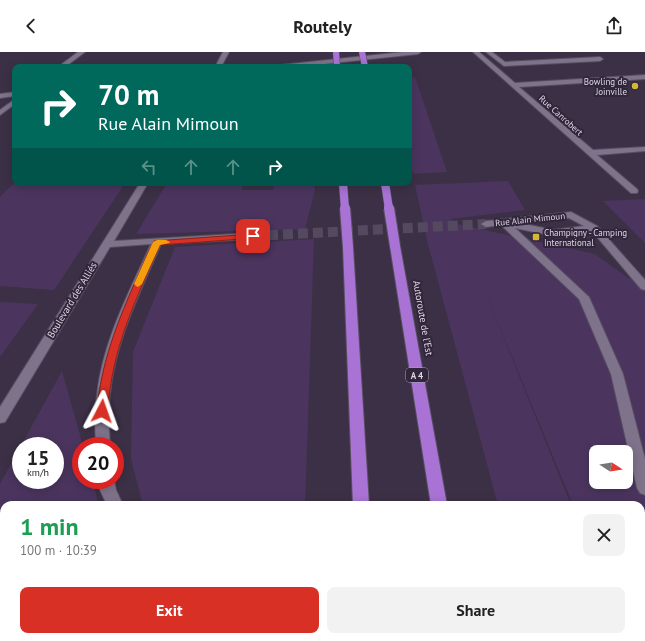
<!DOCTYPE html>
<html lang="en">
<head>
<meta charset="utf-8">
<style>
	body { margin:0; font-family:"PT Sans",sans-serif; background:#f2f2f2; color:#222; height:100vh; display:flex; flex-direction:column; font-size:15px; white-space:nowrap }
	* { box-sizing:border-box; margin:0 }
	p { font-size:13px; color:#767676 }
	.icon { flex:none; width:22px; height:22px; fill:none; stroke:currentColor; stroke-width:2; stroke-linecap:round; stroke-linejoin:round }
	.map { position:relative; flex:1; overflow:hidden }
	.drawer { position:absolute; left:0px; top:449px; width:645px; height:140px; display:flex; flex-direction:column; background:#fff; border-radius:12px 12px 0 0; box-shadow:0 2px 10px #0003 }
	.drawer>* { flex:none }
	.guide { position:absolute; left:12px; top:12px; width:400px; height:122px; border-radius:8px; box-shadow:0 2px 10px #0003; background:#00695c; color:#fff; overflow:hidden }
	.needle { width:26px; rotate:102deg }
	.tools { position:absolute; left:589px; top:393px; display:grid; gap:8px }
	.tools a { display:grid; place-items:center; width:44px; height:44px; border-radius:8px; background:#fff; box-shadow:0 2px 10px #0003; font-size:20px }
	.speed { position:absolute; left:12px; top:385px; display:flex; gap:8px; font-size:20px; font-weight:700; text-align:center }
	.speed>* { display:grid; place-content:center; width:52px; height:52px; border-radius:50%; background:#fff; box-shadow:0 2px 10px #0003; line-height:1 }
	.speed small { font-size:10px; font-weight:400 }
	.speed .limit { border:6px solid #d22; background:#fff; color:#111 }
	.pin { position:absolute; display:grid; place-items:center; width:34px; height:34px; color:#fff; margin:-17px; border-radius:8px; box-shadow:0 2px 6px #0006 }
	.me { position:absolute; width:44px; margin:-22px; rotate:4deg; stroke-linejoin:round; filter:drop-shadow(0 0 3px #0008) }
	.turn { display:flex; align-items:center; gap:14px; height:84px; padding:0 20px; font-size:18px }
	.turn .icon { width:52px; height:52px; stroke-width:2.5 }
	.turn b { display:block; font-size:28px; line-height:34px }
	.lanes { display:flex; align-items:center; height:38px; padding:0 20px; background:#0003; justify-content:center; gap:20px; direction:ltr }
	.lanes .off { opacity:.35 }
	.round { display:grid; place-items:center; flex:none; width:42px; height:42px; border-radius:8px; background:#f2f2f2 }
	.head { display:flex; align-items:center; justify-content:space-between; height:68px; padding:0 20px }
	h1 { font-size:24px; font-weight:700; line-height:30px; color:#1e9e55 }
	.button { display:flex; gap:8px; margin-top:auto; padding:8px 20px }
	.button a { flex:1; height:46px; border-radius:8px; background:#d93025; color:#fff; font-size:16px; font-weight:700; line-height:46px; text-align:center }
	.button a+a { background:#f2f2f2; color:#222 }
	header { display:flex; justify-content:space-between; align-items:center; height:52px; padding:0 20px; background:#fff; font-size:18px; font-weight:700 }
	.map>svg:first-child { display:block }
	.green { fill:#4b355f; fill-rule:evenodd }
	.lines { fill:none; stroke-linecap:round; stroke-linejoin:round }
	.minor-tunnel { stroke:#54495e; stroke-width:10; stroke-dasharray:10 5; stroke-linecap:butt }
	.minor-casing { stroke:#574e60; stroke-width:2 }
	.highway-casing { stroke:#574e60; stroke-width:2 }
	.minor { fill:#7f738c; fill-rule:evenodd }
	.highway { fill:#a973d5; fill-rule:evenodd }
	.highway-bridge-far2-casing { stroke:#574e60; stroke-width:7; stroke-linecap:butt }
	.highway-bridge-far1-casing { stroke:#574e60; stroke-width:9; stroke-linecap:butt }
	.highway-bridge-casing { stroke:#574e60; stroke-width:12; stroke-linecap:butt }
	.highway-bridge-far2 { stroke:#a973d5; stroke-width:6 }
	.highway-bridge-far1 { stroke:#a973d5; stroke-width:8 }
	.highway-bridge { stroke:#a973d5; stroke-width:10 }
	.route { fill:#d93025; stroke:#8d1f18 }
	.slow { fill:#f59e0b }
	.poi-dot { fill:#d0b736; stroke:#31263b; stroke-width:1.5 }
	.labels { text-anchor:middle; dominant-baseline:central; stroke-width:4; stroke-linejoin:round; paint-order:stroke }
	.far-poi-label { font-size:9px; fill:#ded8e5; stroke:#31263b; text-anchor:end }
	.far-street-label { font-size:9px; fill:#ded8e5; stroke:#31263b }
	.shield { fill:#31263b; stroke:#aaa3b2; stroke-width:1 }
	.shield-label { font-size:9px; font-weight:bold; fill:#ded8e5 }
	.street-label { font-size:10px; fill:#ded8e5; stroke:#31263b }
</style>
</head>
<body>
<header><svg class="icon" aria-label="back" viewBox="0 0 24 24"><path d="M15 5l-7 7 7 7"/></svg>Routely<svg class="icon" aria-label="share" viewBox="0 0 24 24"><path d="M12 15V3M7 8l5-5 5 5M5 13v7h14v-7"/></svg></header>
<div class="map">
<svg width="645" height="589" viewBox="0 0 645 589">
	<rect width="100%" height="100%" fill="#3c3046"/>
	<!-- green -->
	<g class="green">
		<polygon points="409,25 415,25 447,120 413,122 409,107"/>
		<path d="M 508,129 L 525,158 L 450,167 L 457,172 L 595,202 L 628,226 L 645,224 L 645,589 L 628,589 L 626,585 L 641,585 L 641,453 L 573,453 L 480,227 L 571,453 L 498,453 L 428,192 L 415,133 ZM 596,400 L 626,400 L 626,430 L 596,430 Z"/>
		<polygon points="15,130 125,131 54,238 0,234 0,145"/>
		<polygon points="167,131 243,131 242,138 273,138 275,131 314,131 315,138 305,177 136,182"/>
		<polygon points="645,147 645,191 603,149"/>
		<polygon points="314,187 305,453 143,453 131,407 133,300 175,195"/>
		<polygon points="0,250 38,252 0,305"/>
		<path d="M 62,319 L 83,394 L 81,394 L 81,428 L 92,428 L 99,453 L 4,453 L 4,585 L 137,585 L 138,589 L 0,589 L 0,432 ZM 21,394 L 55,394 L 55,428 L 21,428 Z"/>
		<polygon points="197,585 301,585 301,589 199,589"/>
		<polygon points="534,585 625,585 626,589 535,589"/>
	</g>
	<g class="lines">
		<!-- minor-tunnel -->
		<polyline class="minor-tunnel" points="253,184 486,172"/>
		<defs>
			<g id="minor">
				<polygon points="78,0 85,0 65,15 58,15"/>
				<polygon points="223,0 229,0 221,15 215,15"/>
				<polygon points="403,0 421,0 418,2 296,15 277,15 280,13"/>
				<polygon points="473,0 479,0 515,31 645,23 645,27 519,35 593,98 645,95 645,99 597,103 637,137 638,139 637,141 631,141"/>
				<polygon points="486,0 492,0 505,10 600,5 603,7 600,9 504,14"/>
				<polygon points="15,40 15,44 0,46 0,42"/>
				<polygon points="15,47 15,52 0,63 0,58"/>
				<path d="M 140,131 L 148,131 L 114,189 L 253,181 L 258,184 L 253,187 L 161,192 C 140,240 115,290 110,342 C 108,360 109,377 110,394 L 96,394 C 95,376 94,359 97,342 C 103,289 129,240 151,192 L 110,195 L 5,370 L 0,371 L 0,355 Z"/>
				<path d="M 571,160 L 597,174 L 645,228 L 645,238 L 641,237 L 592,179 L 553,184 L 515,176 L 589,245 L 623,322 L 645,407 L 645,443 L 640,441 L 637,436 L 611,322 L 579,247 L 501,173 L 486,175 L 481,172 L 486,169 ZM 569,166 L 584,174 L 553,178 L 520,171 Z"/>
				<polygon points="100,428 114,428 116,438 123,453 107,453 100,438"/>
				<polygon points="161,585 179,585 180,589 162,589"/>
			</g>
			<g id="highway">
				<polygon points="395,191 400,194 447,453 431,453 390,194"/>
				<polygon points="348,192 353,195 369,453 353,453 343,195"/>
				<rect x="360" y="585" width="18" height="4"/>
				<rect x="452" y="585" width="18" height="4"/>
			</g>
		</defs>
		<!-- minor casing -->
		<use href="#minor" class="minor-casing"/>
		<!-- highway casing -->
		<use href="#highway" class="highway-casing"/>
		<!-- minor -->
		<use href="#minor" class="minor"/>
		<!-- highway -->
		<use href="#highway" class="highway"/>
		<defs>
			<g id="highway-bridge-far2">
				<polyline points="336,0 337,15"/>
				<polyline points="362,0 365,15"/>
			</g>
			<g id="highway-bridge-far1">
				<polyline points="343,131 345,157"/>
				<polyline points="385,131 389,157"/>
			</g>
			<g id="highway-bridge">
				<polyline points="345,156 348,195"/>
				<polyline points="389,156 395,194"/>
			</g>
		</defs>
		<!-- highway-bridge-far2 casing -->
		<use href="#highway-bridge-far2" class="highway-bridge-far2-casing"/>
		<!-- highway-bridge-far1 casing -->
		<use href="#highway-bridge-far1" class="highway-bridge-far1-casing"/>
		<!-- highway-bridge casing -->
		<use href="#highway-bridge" class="highway-bridge-casing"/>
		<!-- highway-bridge-far2 -->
		<use href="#highway-bridge-far2" class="highway-bridge-far2"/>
		<!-- highway-bridge-far1 -->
		<use href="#highway-bridge-far1" class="highway-bridge-far1"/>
		<!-- highway-bridge -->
		<use href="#highway-bridge" class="highway-bridge"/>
	</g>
	<!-- route -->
	<path class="route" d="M 253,182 L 256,182 L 256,186 L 160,193 C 136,247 111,298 108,359 L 106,361 L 99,361 L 97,359 C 101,311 117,271 136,228 C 142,215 147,201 154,189 Z"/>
	<!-- slow -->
	<polygon class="slow" points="157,188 166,188 170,190 169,191 160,193 142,232 138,235 136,234 134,232 153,190"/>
	<!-- markers -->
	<g class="poi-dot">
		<circle cx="635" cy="34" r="4"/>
		<rect x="532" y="181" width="8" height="8" rx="2"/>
	</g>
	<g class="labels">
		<!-- far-poi labels -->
		<g class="far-poi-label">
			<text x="627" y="29">Bowling de<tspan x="627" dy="10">Joinville</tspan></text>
			<text x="544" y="180" text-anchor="start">Champigny - Camping<tspan x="544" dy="10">International</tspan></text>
		</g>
		<!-- far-street labels -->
		<g class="far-street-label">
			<text transform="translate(561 63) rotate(42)">Rue Canrobert</text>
			<text transform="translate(530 167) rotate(-6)">Rue Alain Mimoun</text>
		</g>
		<!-- shield labels -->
		<rect class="shield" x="406" y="316" width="22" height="14" rx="3"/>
		<g class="shield-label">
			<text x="417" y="323">A 4</text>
		</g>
		<!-- street labels -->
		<g class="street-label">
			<text transform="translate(72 248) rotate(-59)">Boulevard des Alliés</text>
			<text transform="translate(423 266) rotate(80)">Autoroute de l’Est</text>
		</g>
	</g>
</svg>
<div class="tools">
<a><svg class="needle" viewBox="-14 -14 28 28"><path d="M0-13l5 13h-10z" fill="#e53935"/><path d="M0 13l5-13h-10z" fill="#767676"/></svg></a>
</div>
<div class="speed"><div>15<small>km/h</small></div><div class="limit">20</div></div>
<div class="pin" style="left:253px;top:184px;background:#d93025"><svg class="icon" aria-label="arrive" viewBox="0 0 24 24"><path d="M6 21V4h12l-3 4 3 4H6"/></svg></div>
<svg class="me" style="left:102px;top:359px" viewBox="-20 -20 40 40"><path d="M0-17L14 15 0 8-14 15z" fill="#d93025" stroke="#fff" stroke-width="4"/></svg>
<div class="guide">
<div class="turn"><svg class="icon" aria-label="right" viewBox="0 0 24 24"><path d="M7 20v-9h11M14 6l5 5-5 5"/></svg><div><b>70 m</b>Rue Alain Mimoun</div></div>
<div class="lanes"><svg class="icon off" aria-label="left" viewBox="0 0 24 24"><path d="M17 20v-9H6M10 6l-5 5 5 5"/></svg><svg class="icon off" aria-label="ahead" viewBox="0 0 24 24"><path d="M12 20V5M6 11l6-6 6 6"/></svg><svg class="icon off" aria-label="ahead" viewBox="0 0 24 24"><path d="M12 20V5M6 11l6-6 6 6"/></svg><svg class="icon" aria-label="right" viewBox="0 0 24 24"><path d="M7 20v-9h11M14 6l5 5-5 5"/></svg></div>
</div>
<section class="drawer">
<div class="head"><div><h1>1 min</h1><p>100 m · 10:39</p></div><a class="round"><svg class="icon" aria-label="close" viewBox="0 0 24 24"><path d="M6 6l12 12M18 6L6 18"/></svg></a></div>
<div class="button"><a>Exit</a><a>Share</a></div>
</section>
</div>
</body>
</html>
